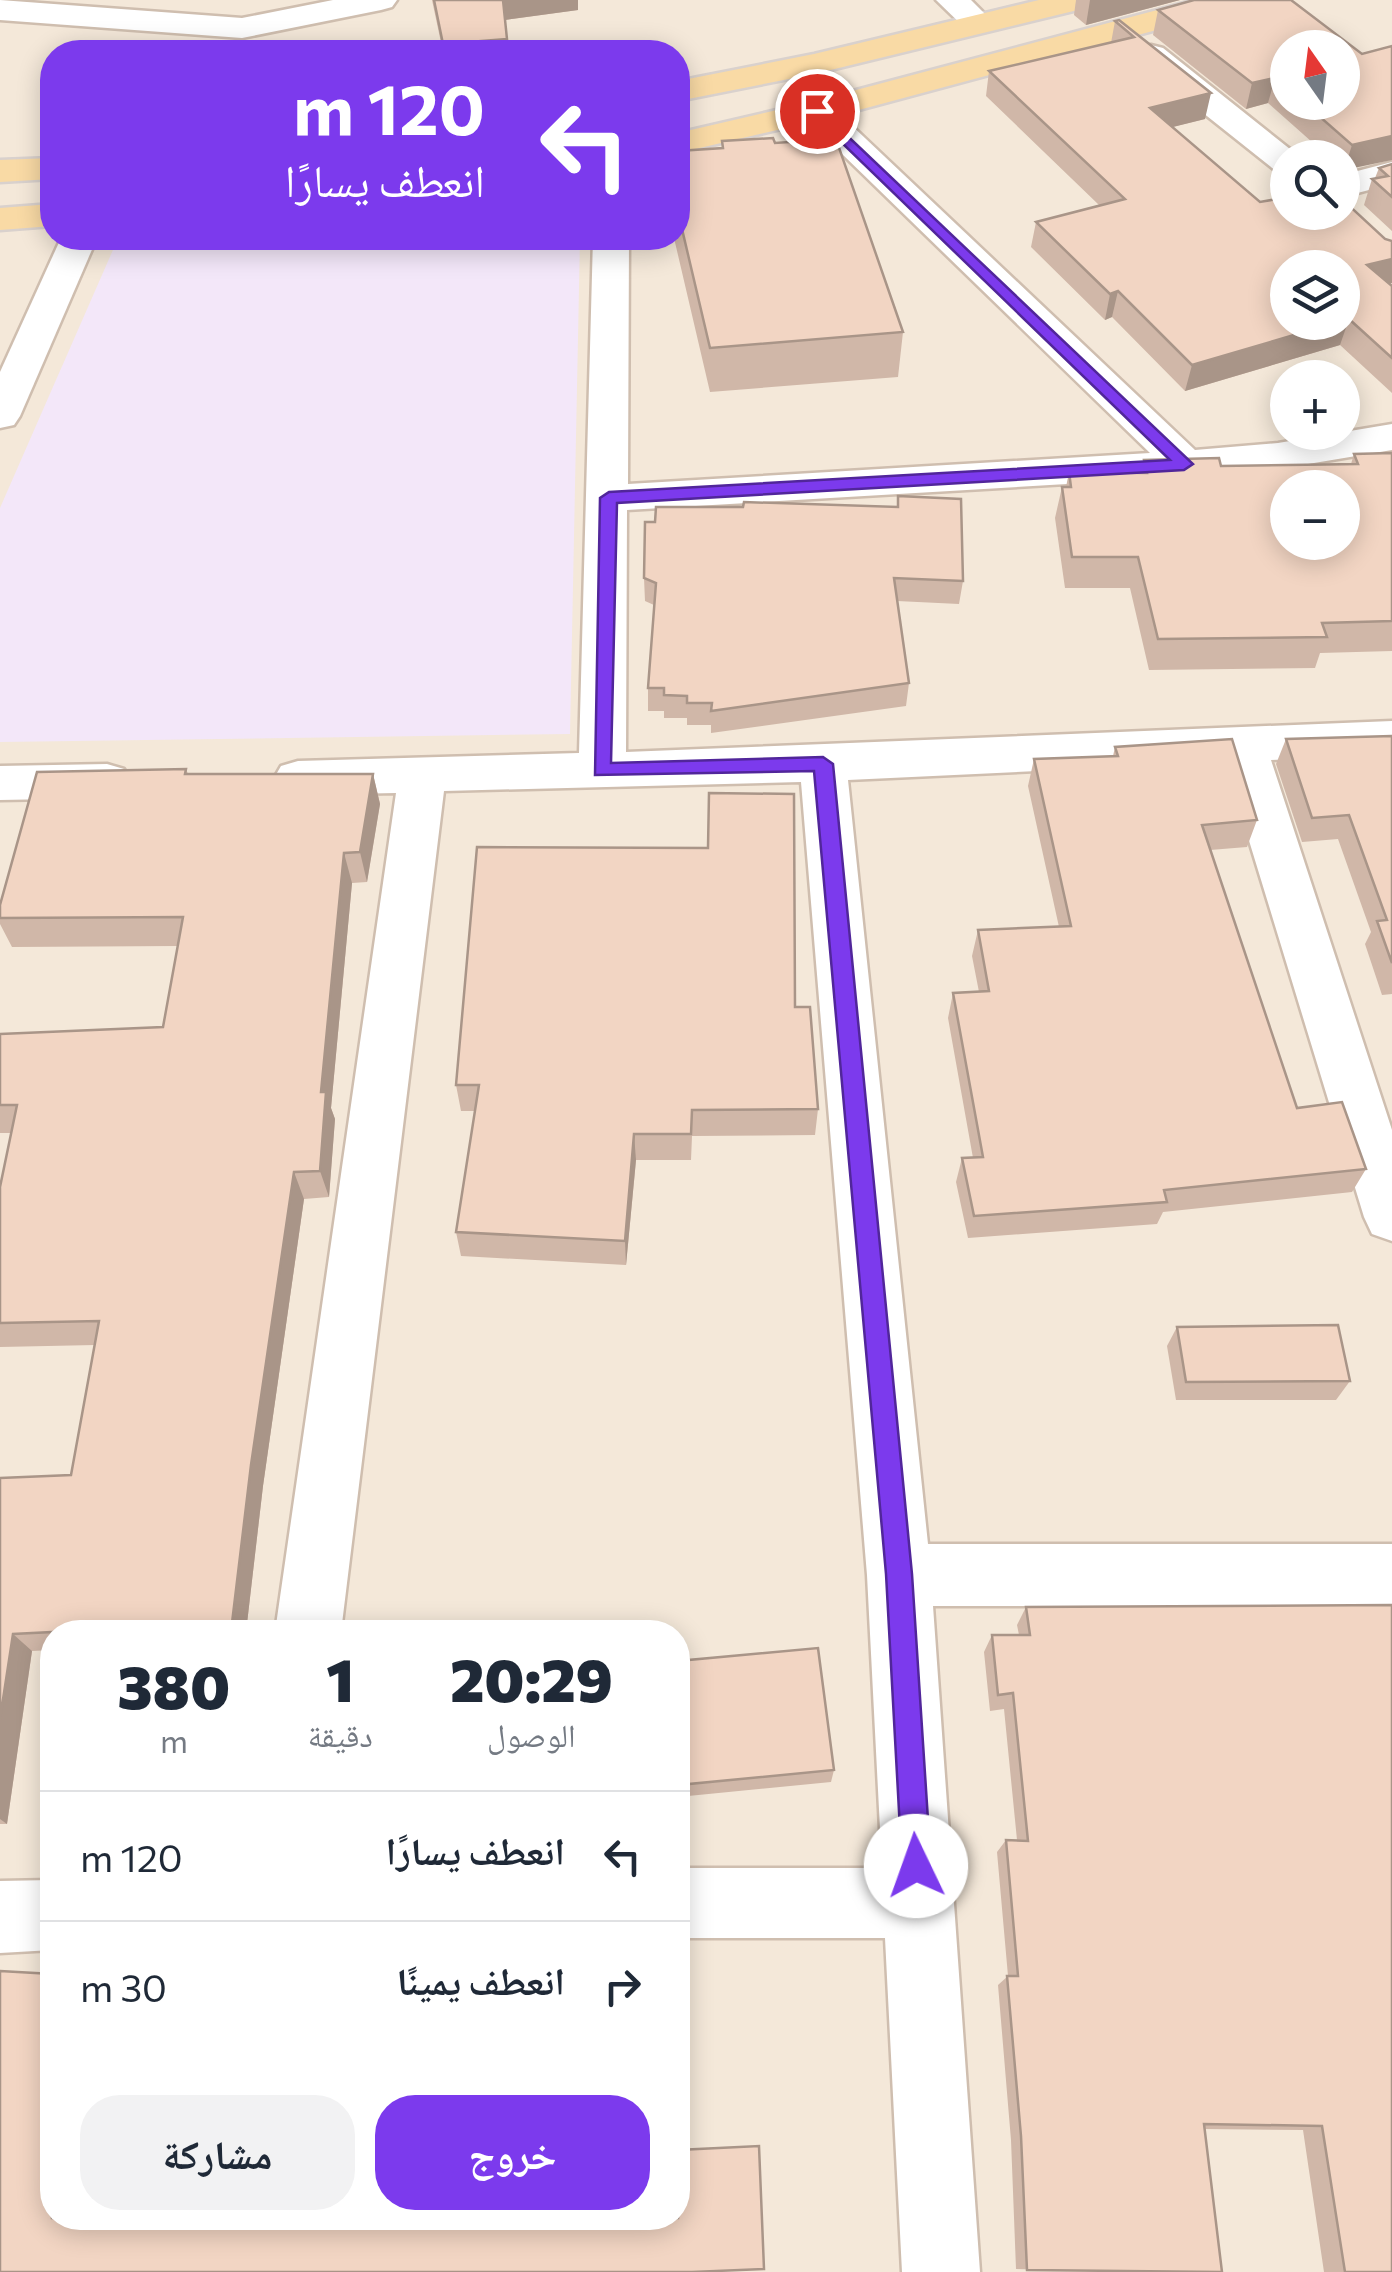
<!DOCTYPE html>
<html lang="ar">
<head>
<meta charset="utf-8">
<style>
	body { margin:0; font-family:Commissioner,"Noto Naskh Arabic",sans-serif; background:#f2f2f3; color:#1f2937; direction:rtl; height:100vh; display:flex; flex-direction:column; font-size:38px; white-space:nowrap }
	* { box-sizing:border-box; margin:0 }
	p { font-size:32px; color:#747a83 }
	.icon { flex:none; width:55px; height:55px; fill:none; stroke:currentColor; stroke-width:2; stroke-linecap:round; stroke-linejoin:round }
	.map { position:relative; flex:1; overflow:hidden; direction:ltr }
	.panel { position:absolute; left:40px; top:1620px; width:650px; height:610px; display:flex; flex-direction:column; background:#fff; border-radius:40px; box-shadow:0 5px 25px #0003; direction:rtl }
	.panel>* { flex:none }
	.top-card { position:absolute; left:40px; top:40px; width:650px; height:210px; border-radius:40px; box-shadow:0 5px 25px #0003; direction:rtl; background:#7c3aed; color:#fff; overflow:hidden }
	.needle { width:65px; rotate:346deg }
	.tools { position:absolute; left:1270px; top:30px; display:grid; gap:20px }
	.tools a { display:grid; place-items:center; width:90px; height:90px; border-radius:50%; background:#fff; box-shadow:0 5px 25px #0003; font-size:50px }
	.pin { position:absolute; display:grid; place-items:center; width:85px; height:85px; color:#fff; margin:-42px; border:5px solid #fff; border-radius:50%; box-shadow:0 2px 10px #0007 }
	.me { position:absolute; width:110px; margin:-55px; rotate:357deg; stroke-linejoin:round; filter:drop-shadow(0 0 8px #0008) }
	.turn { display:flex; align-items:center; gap:35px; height:210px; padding:0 40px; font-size:45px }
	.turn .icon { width:130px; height:130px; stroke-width:2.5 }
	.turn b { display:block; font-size:70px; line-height:85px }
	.eta { display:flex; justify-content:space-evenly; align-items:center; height:170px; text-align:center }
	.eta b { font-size:60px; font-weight:800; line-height:70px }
	.button { display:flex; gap:20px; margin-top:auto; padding:20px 40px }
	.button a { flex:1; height:115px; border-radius:40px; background:#7c3aed; color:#fff; font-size:40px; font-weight:800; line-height:115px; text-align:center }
	.button a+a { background:#f2f2f3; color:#1f2937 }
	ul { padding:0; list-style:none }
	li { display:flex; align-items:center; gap:30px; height:130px; padding:0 40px; border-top:2px solid #e0e1e3 }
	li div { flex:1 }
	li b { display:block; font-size:38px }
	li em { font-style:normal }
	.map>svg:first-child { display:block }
	.residential { fill:#f4e8d9; fill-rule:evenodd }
	.education { fill:#f3e7f9 }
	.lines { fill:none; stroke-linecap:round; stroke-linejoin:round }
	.minor-casing { stroke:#cfbeaf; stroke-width:5 }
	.primary-casing { stroke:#d9d1cd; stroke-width:5 }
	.minor { fill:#fff; fill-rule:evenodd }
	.primary { fill:#f9daa5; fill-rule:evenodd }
	.wall { fill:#d0b7a8; fill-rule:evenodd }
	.shaded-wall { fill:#a99588 }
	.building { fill:#f2d5c3; stroke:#a99588; stroke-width:2.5; fill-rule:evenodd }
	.route { fill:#7c3aed; stroke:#51269a; stroke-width:2.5 }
</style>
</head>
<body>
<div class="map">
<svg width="1392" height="2272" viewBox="0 0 1392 2272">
	<rect width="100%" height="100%" fill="#fcf6eb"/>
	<!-- residential -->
	<path class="residential" d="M 0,0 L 1392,0 L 1392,2272 L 0,2272 ZM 1288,48 L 1342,48 L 1342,102 L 1288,102 ZM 52,52 L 678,52 L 678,238 L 52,238 ZM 1288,158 L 1342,158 L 1342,212 L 1288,212 ZM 1288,268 L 1342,268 L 1342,322 L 1288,322 ZM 1288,378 L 1342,378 L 1342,432 L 1288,432 ZM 1288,488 L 1342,488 L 1342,542 L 1288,542 ZM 52,1632 L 678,1632 L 678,2218 L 52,2218 Z"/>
	<!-- education -->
	<polygon class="education" points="186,238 580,238 570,734 0,742 0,508 116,243"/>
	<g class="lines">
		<defs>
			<g id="minor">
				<polygon points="0,0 242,18 333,0 397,0 392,7 381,10 242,38 0,20"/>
				<polygon points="936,0 971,0 994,23 989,30 967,30"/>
				<polygon points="1151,45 1163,48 1300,157 1288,158 1288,174 1276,171 1139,62 1135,55 1139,48"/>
				<polygon points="817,101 829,104 1195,450 1278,443 1392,424 1392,450 1278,469 1185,477 627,510 626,752 1392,721 1392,755 1271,760 1392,1130 1392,1241 1372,1234 1364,1217 1225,762 848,780 928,1544 1392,1544 1392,1606 933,1606 980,2272 902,2272 885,1938 678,1938 678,1868 882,1868 867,1575 801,782 444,791 341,1632 275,1632 396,793 298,795 281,790 274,778 281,766 298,761 579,753 593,238 629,238 628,484 1150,453 805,118 800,111 805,104"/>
				<polygon points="1392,162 1392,184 1342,197 1342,175"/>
				<polygon points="61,238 97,238 20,416 14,425 0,428 0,372"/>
				<polygon points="107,764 124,769 131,781 124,793 107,798 0,800 0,766"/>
				<polygon points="52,1880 52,1950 0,1953 0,1881"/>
			</g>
			<g id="primary">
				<polygon points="1039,0 1095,0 1090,7 814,74 678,101 678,81 814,54"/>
				<polygon points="1195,0 1247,0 1242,7 829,118 678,153 678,133 811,102"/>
				<polygon points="52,158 52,179 0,182 0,160"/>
				<polygon points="52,204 52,226 0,230 0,208"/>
			</g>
		</defs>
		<!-- minor casing -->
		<use href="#minor" class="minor-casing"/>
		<!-- primary casing -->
		<use href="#primary" class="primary-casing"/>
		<!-- minor -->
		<use href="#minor" class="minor"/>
		<!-- primary -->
		<use href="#primary" class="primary"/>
	</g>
	<!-- wall -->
	<g class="wall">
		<polygon points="432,0 578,0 578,10 505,20 508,52 443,52"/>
		<polygon points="1076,0 1180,0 1086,25 1074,15"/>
		<path d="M 1158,10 L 1362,54 L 1392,46 L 1344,170 L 1342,169 L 1342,158 L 1330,158 L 1268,103 L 1246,109 L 1153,35 ZM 1288,48 L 1342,102 L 1288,102 Z"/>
		<polygon points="1119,20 1205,119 1172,127 1260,202 1385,239 1389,284 1392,286 1392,393 1340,345 1185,391 1112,317 1105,320 1031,247 1036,222 1099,205 986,96 989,71 1111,43 1115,21"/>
		<polygon points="722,141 775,143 903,332 898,377 710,392 674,238 678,238 678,151 722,148"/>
		<polygon points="1392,164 1392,231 1364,205 1372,179 1375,178 1379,168"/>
		<polygon points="1392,453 1392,651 1320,653 1315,668 1149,670 1130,588 1065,588 1055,518 1062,487 1066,487 1069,472 1140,473 1144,460 1221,466 1351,464 1354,454"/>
		<polygon points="898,496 963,581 959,604 897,601 909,683 906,706 711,733 711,725 687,725 687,718 664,718 664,711 648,711 648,688 654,605 645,601 644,578 897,507"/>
		<polygon points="1392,736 1392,994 1382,995 1365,944 1371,932 1338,839 1302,842 1276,764 1286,739"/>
		<polygon points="1115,747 1257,820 1247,847 1210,850 1297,1108 1366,1169 1352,1192 1163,1212 1157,1224 968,1238 956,1182 962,1158 973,1158 948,1018 953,993 979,992 972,956 978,930 1059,927 1028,786 1034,759 1113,756"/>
		<polygon points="186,769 188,774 373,774 380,804 367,882 352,883 331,1108 335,1119 329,1197 304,1199 263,1486 246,1632 52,1632 52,1650 32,1651 7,1824 0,1824 0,1478 71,1475 95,1345 0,1347 0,1187 11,1133 0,1133 0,1034 163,1027 178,946 12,947 0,924 0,918"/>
		<polygon points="795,1007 818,1109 815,1135 692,1136 691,1160 636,1160 626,1265 461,1256 456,1232 475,1111 461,1111 456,1085"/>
		<polygon points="1177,1327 1350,1381 1336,1400 1176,1400 1167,1346"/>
		<polygon points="1392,1605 1392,2272 1324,2272 1303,2130 1205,2129 1120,2272 1016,2269 1011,2140 998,1985 1008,1976 997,1852 1006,1840 1017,1840 1004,1709 990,1711 984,1652 992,1635 1019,1635 1017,1625 1026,1607"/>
		<polygon points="678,1661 834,1770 831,1782 678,1797"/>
	</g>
	<!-- shaded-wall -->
	<g class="shaded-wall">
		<polygon points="503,0 578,0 578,10 505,20"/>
		<polygon points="1090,0 1180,0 1086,25"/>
		<polygon points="1275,78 1268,103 1246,109 1252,83"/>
		<polygon points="1211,93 1205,119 1145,134 1150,108"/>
		<polygon points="1392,136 1392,160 1344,170 1352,145"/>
		<polygon points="1392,259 1392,283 1358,291 1367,265"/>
		<polygon points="1118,291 1112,317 1105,320 1110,294"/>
		<polygon points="1349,319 1340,345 1185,391 1192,365 1342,322"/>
		<polygon points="373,774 380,804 367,882 360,852"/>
		<polygon points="344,853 352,883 331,1108 335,1119 329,1197 320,1171 321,1092"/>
		<polygon points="634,1134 636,1160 626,1265 625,1241"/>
		<polygon points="294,1172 304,1199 263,1486 246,1632 239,1632 232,1623 251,1465"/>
		<polygon points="13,1634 32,1651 7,1824 0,1819 0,1719"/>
	</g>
	<!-- building -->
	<g class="building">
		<polygon points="434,0 503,0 507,39 443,44"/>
		<polygon points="1194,0 1291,0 1362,54 1392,46 1392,136 1352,145 1303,102 1342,102 1342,48 1288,48 1288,89 1275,78 1252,83 1158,10"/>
		<polygon points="1119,20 1211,93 1150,108 1260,202 1288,197 1288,212 1342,212 1342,199 1385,239 1392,241 1392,259 1367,265 1392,286 1392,358 1349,319 1342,321 1342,268 1288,268 1288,322 1338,322 1192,365 1118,291 1110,294 1036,222 1125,199 989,71 1134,37 1115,21"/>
		<polygon points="773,138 775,143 836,139 903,332 710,348 678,212 678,151 723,148 722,141"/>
		<polygon points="1392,164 1392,197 1372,179 1388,176 1379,168"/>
		<path d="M 1392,453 L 1392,621 L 1322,623 L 1327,637 L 1158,639 L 1138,557 L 1072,557 L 1062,487 L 1071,487 L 1069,472 L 1147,473 L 1144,460 L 1219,458 L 1221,466 L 1358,464 L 1354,454 ZM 1288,488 L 1342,488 L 1342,542 L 1288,542 Z"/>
		<polygon points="898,496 961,499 963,581 894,578 909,683 711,711 712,703 687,703 687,696 664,695 664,688 648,688 656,583 644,578 645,522 655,522 656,507 743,507 744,502 898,507"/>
		<polygon points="1392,736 1392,963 1377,921 1387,920 1349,815 1312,818 1286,739"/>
		<polygon points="1232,739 1257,820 1202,825 1297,1108 1342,1102 1366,1169 1164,1190 1167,1202 974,1216 962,1158 983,1157 953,993 989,991 978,930 1071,926 1034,759 1118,756 1115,747"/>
		<polygon points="186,769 185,774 373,774 360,852 344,853 321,1092 326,1092 320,1171 294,1172 251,1465 232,1623 13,1634 0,1719 0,1478 71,1475 99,1321 0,1323 0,1187 17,1105 0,1105 0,1034 163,1027 183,917 0,918 0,905 37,772"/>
		<polygon points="709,793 794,794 795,1007 810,1007 818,1109 692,1110 691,1134 634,1134 625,1241 456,1232 479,1085 456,1085 477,847 708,848"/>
		<polygon points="1338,1325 1350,1381 1186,1382 1177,1327"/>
		<polygon points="1392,1605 1392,2272 1345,2272 1322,2126 1204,2124 1222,2272 1027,2270 1021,2136 1007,1976 1018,1976 1006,1840 1028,1841 1013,1693 998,1695 992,1635 1030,1635 1026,1607"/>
		<polygon points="818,1648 834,1770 678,1785 678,1661"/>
		<polygon points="0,1971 52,1974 52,2218 678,2218 678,2150 759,2146 764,2269 692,2272 0,2272"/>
	</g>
	<!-- route -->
	<polygon class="route" points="817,107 1193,464 1184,470 617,503 611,763 823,757 833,764 912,1574 931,1866 926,1876 916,1881 906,1876 902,1866 886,1574 814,771 595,775 600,498 609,492 1170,460 812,114 810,111"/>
</svg>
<div class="tools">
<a><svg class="needle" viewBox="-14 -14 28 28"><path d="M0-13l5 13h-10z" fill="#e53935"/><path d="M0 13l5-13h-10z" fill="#747a83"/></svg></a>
<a><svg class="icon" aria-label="search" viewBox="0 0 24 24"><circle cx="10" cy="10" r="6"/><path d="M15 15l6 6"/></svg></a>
<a><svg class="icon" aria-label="layers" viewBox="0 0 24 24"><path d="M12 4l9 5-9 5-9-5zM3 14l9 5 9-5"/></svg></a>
<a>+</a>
<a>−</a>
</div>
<div class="pin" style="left:817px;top:111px;background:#d93025"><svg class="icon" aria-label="arrive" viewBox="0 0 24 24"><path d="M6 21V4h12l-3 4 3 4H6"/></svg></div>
<svg class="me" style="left:916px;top:1866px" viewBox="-20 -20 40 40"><circle r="19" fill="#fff"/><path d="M0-13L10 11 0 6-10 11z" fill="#7c3aed"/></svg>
<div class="top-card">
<div class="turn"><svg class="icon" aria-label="left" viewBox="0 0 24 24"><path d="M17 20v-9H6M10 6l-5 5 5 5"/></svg><div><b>120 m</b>انعطف يسارًا</div></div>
</div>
<section class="panel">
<div class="eta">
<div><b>20:29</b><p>الوصول</p></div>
<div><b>1</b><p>دقيقة</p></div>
<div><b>380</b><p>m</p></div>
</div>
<ul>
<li><svg class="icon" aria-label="left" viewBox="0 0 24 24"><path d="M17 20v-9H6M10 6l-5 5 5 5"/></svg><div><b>انعطف يسارًا</b></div><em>120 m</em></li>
<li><svg class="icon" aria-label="right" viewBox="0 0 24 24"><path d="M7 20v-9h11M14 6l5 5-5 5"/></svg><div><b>انعطف يمينًا</b></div><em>30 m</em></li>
</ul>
<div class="button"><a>خروج</a><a>مشاركة</a></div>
</section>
</div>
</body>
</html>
